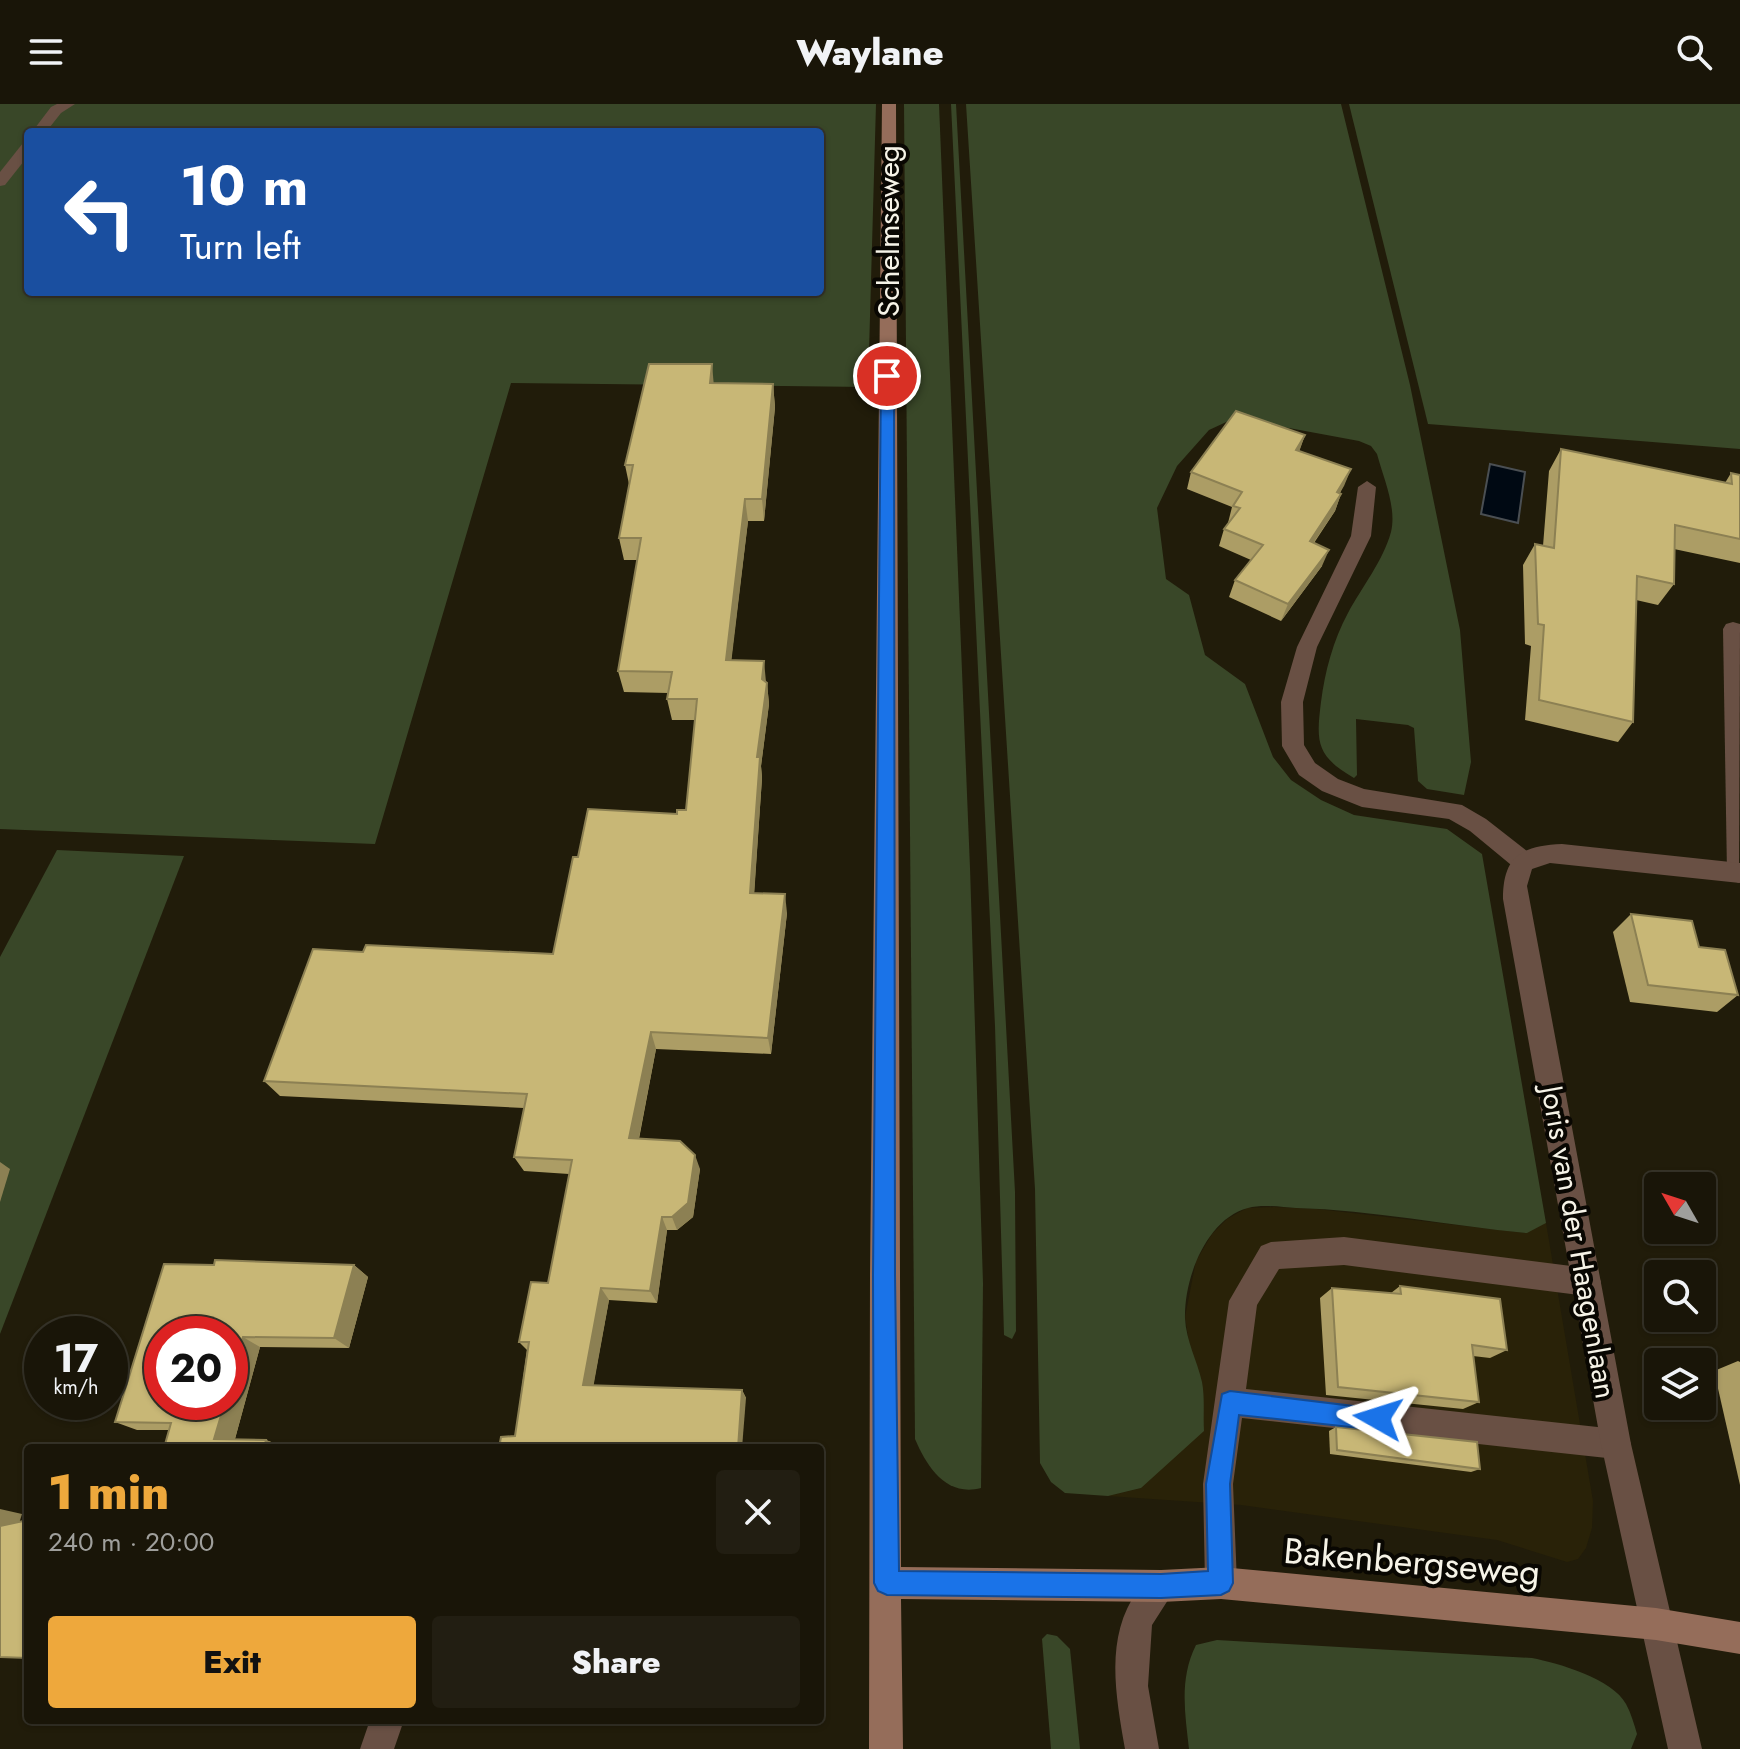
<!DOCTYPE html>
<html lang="en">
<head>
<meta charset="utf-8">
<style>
	body { margin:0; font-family:Jost,sans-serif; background:#221e12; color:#f1f3f6; height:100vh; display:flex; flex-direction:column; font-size:30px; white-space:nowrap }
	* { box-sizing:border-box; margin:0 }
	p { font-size:26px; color:#9f9f9c }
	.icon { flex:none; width:44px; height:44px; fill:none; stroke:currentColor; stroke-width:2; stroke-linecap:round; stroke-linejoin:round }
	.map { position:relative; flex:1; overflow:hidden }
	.sheet { position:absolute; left:24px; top:1340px; width:800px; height:280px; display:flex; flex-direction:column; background:#191508; border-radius:8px; box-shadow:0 2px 6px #0004,0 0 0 2px #373429 }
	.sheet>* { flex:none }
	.guide { position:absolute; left:24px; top:24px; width:800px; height:168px; border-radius:8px; box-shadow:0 2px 6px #0004,0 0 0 2px #373429; background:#1a4fa0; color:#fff; overflow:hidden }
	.needle { width:52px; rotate:309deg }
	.buttons { position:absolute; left:1644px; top:1068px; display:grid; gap:16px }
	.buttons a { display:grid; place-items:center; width:72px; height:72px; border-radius:8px; background:#191508; box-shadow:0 2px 6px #0004,0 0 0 2px #373429; font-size:40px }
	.speed { position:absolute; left:24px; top:1212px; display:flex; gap:16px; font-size:40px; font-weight:700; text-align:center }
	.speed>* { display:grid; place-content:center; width:104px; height:104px; border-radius:50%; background:#191508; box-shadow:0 2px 6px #0004,0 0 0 2px #373429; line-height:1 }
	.speed small { font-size:20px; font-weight:400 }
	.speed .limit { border:12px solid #d22; background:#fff; color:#111 }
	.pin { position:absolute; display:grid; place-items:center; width:68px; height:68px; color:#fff; margin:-34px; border:4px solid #fff; border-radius:50%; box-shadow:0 2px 8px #0007 }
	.me { position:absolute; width:88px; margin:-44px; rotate:276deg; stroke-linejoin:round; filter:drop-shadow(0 0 6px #0008) }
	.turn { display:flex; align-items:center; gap:28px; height:168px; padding:0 24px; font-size:36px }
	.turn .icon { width:104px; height:104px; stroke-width:2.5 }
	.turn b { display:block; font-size:56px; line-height:68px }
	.round { display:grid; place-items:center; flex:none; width:84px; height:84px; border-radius:8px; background:#221e12 }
	.summary { display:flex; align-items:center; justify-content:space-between; height:136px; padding:0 24px }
	h1 { font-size:48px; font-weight:800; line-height:60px; color:#eea83c }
	.button { display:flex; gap:16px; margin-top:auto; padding:16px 24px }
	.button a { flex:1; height:92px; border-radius:8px; background:#eea83c; color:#111; font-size:32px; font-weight:800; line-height:92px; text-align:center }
	.button a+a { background:#221e12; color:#f1f3f6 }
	header { display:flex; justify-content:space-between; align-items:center; height:104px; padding:0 24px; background:#191508; font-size:36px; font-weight:800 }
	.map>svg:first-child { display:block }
	.built { fill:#292208 }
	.green { fill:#394728; fill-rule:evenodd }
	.water { fill:#000913; stroke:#4a4f53; stroke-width:2 }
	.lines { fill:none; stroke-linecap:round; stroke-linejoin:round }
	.lane { fill:#695044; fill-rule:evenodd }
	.street { fill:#695044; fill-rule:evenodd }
	.secondary { fill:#956d5a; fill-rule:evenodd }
	.wall { fill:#ac9d65 }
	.shaded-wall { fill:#8c8053 }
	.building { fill:#c8b776; stroke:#8c8053; stroke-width:2 }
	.route { fill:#1a73e8; stroke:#114b97; stroke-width:2 }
	.labels { text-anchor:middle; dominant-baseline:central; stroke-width:8; stroke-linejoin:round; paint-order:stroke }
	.street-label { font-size:30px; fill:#f6f3e7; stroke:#090702 }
	.near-street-label { font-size:36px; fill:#f6f3e7; stroke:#090702 }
</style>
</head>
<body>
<header><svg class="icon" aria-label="menu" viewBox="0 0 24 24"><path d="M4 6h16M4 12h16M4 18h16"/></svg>Waylane<svg class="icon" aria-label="search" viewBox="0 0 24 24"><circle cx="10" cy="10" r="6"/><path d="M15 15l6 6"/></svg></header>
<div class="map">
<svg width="1740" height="1645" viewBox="0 0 1740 1645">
	<rect width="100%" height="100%" fill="#211c0a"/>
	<!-- built -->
	<polygon class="built" points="1274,1103 1317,1105 1526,1129 1546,1119 1593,1397 1592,1424 1586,1444 1578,1455 1567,1458 1497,1436 1241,1401 1108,1392 1141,1384 1202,1279 1190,1245 1185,1213 1196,1157 1212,1130 1227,1115 1247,1104"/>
	<!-- green -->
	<g class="green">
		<path d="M 0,0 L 876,0 L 868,283 L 511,279 L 375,740 L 0,725 ZM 28,28 L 820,28 L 820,188 L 28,188 Z"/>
		<path d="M 904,0 L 939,0 L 970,764 L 983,1179 L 981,1384 C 946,1393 927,1363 915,1335 Z"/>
		<polygon points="951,0 956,0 1015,1088 1016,1227 1012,1235 1004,1231 995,922"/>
		<path d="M 966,0 L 1341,0 L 1410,281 L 1460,526 L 1471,658 L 1464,691 L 1427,685 L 1418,677 L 1414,624 L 1408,621 L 1356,615 L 1357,671 L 1354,674 C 1316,652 1316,638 1321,598 C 1325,567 1333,537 1348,509 C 1362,483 1383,457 1391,428 C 1397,403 1383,373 1377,350 L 1371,342 L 1359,337 L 1235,314 L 1209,326 L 1177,362 L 1157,404 L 1166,475 L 1189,491 L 1205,551 L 1245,580 L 1273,653 L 1291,676 L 1321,696 L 1354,711 L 1447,725 L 1482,750 L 1546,1119 L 1527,1129 C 1450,1122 1373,1106 1296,1104 C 1282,1103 1262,1100 1248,1104 C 1206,1115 1184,1175 1185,1214 C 1186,1237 1197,1256 1202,1278 C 1205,1294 1203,1312 1204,1327 L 1141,1384 L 1108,1392 L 1065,1389 L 1051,1378 L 1040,1359 L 1035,1085 Z"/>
		<polygon points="1349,0 1740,0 1740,345 1428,320"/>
		<polygon points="57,746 184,752 0,1230 0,853"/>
		<polygon points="1047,1530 1057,1532 1070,1545 1080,1645 1051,1645 1042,1535"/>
		<path d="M 1217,1536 L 1532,1554 C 1558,1559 1613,1575 1626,1600 C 1631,1609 1634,1620 1637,1630 L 1631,1645 L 1189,1645 C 1185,1609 1179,1575 1196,1541 Z"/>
	</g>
	<!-- water -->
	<polygon class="water" points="1490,360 1525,368 1518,419 1481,410"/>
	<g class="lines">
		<!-- lane -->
		<g class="lane">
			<polygon points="57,0 75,0 61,9 46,28 32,28 51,3"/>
			<polygon points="28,38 28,52 5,81 0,82 0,68 23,39"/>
			<polygon points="1367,377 1376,383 1371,432 1317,543 1303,598 1304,641 1315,659 1338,675 1364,685 1462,701 1486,715 1532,751 1536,758 1532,765 1524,768 1516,765 1470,727 1449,715 1362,703 1322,687 1299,671 1282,642 1281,598 1297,543 1351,432 1358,383"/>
			<polygon points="1733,518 1740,520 1739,779 1731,776 1727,769 1723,525 1726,520"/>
			<polygon points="1344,1133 1587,1164 1597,1168 1601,1178 1597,1188 1587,1192 1344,1161 1279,1165 1257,1201 1246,1285 1616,1325 1627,1329 1631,1340 1627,1351 1616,1355 1242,1314 1233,1380 1237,1479 1232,1490 1221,1495 1210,1490 1205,1479 1203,1380 1229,1197 1261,1142 1271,1138"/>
			<polygon points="370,1616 404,1616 394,1645 360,1645"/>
		</g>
		<!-- street -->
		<g class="street">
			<path d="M 1562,740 L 1740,759 L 1740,779 L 1550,759 L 1532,765 L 1527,782 L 1631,1340 L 1702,1645 L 1668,1645 L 1601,1340 L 1503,795 C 1503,752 1521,742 1562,740 Z"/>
			<path d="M 1161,1466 L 1172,1471 L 1177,1482 L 1152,1521 L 1148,1582 L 1159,1645 L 1125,1645 C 1116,1592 1104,1533 1138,1486 C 1145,1476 1149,1471 1161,1466 Z"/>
		</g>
		<!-- secondary -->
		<polygon class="secondary" points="882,0 896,0 901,1463 1161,1466 1221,1463 1656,1504 1740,1518 1740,1550 1656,1536 1221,1495 1161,1498 901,1495 903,1645 869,1645 870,1171"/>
	</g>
	<!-- wall -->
	<g class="wall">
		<polygon points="714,279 773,280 775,303 764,417 748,417 731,556 767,579 769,600 761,662 762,674 754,789 787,809 771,950 656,945 639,1035 700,1065 693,1113 677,1126 667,1126 657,1199 609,1196 593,1282 742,1286 746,1294 515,1332 527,1246 519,1238 548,1179 569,1070 524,1067 514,1053 524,1004 280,992 264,977 363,848 553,850 578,753 686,706 695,616 672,616 667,595 668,589 624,588 618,567 637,456 624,456 619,434 629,380 625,361"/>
		<polygon points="1305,331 1299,347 1351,365 1340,389 1341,390 1335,407 1314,439 1322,462 1281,517 1229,493 1235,476 1251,456 1219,442 1224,425 1229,419 1228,419 1232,403 1187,385 1191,368"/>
		<polygon points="1561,345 1725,379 1731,369 1740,371 1740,459 1674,445 1674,480 1658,501 1636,496 1633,618 1618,638 1525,616 1531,542 1525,540 1523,461 1535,440 1543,442 1549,367"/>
		<polygon points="1631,810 1699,843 1738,891 1717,908 1630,898 1613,828"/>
		<polygon points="354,1161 368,1173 349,1244 260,1243 235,1335 266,1336 284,1343 169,1326 137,1326 115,1318"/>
		<polygon points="1400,1182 1507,1246 1490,1254 1473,1252 1479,1298 1463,1305 1326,1291 1320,1194 1332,1184 1391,1189"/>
		<polygon points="1738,1257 1740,1258 1740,1381 1714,1267"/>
		<polygon points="1336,1323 1480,1365 1471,1368 1330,1350 1329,1327"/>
	</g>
	<!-- shaded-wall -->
	<g class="shaded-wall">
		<polygon points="712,260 714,283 710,279"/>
		<polygon points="773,280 775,303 764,417 762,395"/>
		<polygon points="1305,331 1299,348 1296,346"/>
		<polygon points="1351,365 1344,382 1330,405 1337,388"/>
		<polygon points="1341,390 1335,407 1303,454 1310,437"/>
		<polygon points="745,395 748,417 729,577 726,556"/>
		<polygon points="1329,446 1322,462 1281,517 1288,500"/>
		<polygon points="764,557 766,578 762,575"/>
		<polygon points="767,579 769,600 761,662 762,674 753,808 750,789 757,653"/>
		<polygon points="785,790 787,809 771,950 768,934"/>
		<polygon points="651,928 656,945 636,1049 629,1034"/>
		<polygon points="695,1051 700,1065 693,1113 677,1126 672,1113"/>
		<polygon points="0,1058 10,1065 0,1098"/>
		<polygon points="662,1113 667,1126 657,1199 650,1187"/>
		<polygon points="354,1161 368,1173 349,1244 334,1234"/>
		<polygon points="601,1184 609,1196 592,1290 583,1281"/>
		<polygon points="243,1233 260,1243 233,1342 214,1335 225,1298 230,1298 230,1279"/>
		<polygon points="742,1286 746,1294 742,1344 738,1344"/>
		<polygon points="266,1336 284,1343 284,1344 264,1344"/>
		<polygon points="0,1405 22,1410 16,1429 0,1426"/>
	</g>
	<!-- building -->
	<g class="building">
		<polygon points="649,260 712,260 710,279 773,280 762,395 745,395 726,556 764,557 762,575 767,579 757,653 760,653 750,789 785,790 768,934 651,928 629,1034 680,1037 695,1051 688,1099 672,1113 662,1113 650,1187 601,1184 583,1281 742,1286 738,1344 499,1344 501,1333 515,1332 529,1238 519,1238 531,1178 548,1179 572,1056 514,1053 527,990 264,977 313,845 363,848 366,841 553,850 573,753 578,753 588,705 677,710 677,706 686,706 697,595 667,595 672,568 618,567 641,434 619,434 633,361 625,361"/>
		<polygon points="1236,307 1305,331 1296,346 1351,365 1337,388 1341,390 1310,437 1329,446 1288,500 1235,476 1263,441 1224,425 1240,404 1233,402 1242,388 1191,368"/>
		<polygon points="1561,345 1732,380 1731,369 1740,371 1740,435 1675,421 1674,480 1637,472 1633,618 1539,596 1544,521 1538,520 1535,440 1554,444"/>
		<polygon points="1631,810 1692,817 1699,843 1725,846 1738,891 1648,881"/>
		<polygon points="215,1156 354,1161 334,1234 243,1233 230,1279 230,1230 162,1230 162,1298 225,1298 214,1335 266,1336 264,1344 164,1344 171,1319 115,1318 164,1160 214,1161"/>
		<polygon points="1400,1182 1500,1195 1507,1246 1472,1241 1479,1298 1338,1283 1332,1184 1401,1190"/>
		<polygon points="1336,1323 1477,1338 1480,1365 1337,1346"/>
		<polygon points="28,1416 28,1554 0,1553 0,1422"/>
	</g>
	<!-- route -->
	<polygon class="route" points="887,268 894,272 895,1171 899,1467 1161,1470 1208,1467 1206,1380 1222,1290 1230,1287 1386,1306 1390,1314 1386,1322 1378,1326 1239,1311 1230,1380 1233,1479 1229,1487 1221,1491 1161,1494 887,1491 878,1487 874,1479 873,1171 881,272"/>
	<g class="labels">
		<!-- street labels -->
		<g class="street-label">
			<text transform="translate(888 127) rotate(-90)">Schelmseweg</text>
			<text transform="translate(1579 1138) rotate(80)">Joris van der Haagenlaan</text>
		</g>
		<!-- near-street labels -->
		<g class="near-street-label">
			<text transform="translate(1412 1457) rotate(5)">Bakenbergseweg</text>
		</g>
	</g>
</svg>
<div class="buttons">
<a><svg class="needle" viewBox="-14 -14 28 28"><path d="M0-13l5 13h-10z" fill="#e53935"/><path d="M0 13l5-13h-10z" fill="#9f9f9c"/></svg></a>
<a><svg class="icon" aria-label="search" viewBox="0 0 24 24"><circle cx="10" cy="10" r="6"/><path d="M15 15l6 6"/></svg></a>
<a><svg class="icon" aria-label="layers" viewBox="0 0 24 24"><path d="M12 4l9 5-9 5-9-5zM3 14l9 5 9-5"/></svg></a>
</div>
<div class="speed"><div>17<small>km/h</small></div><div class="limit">20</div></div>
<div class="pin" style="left:887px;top:272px;background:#d93025"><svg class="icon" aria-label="arrive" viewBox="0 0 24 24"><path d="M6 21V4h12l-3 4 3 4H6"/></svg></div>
<svg class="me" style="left:1378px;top:1314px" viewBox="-20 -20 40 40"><path d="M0-17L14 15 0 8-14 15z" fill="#1a73e8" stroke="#fff" stroke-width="4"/></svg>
<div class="guide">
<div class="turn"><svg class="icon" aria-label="left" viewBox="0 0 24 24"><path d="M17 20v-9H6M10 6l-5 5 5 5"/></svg><div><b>10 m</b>Turn left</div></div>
</div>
<section class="sheet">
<div class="summary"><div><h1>1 min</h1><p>240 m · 20:00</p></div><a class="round"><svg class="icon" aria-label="close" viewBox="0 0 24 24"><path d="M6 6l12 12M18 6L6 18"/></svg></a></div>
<div class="button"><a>Exit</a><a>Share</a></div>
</section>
</div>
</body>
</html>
